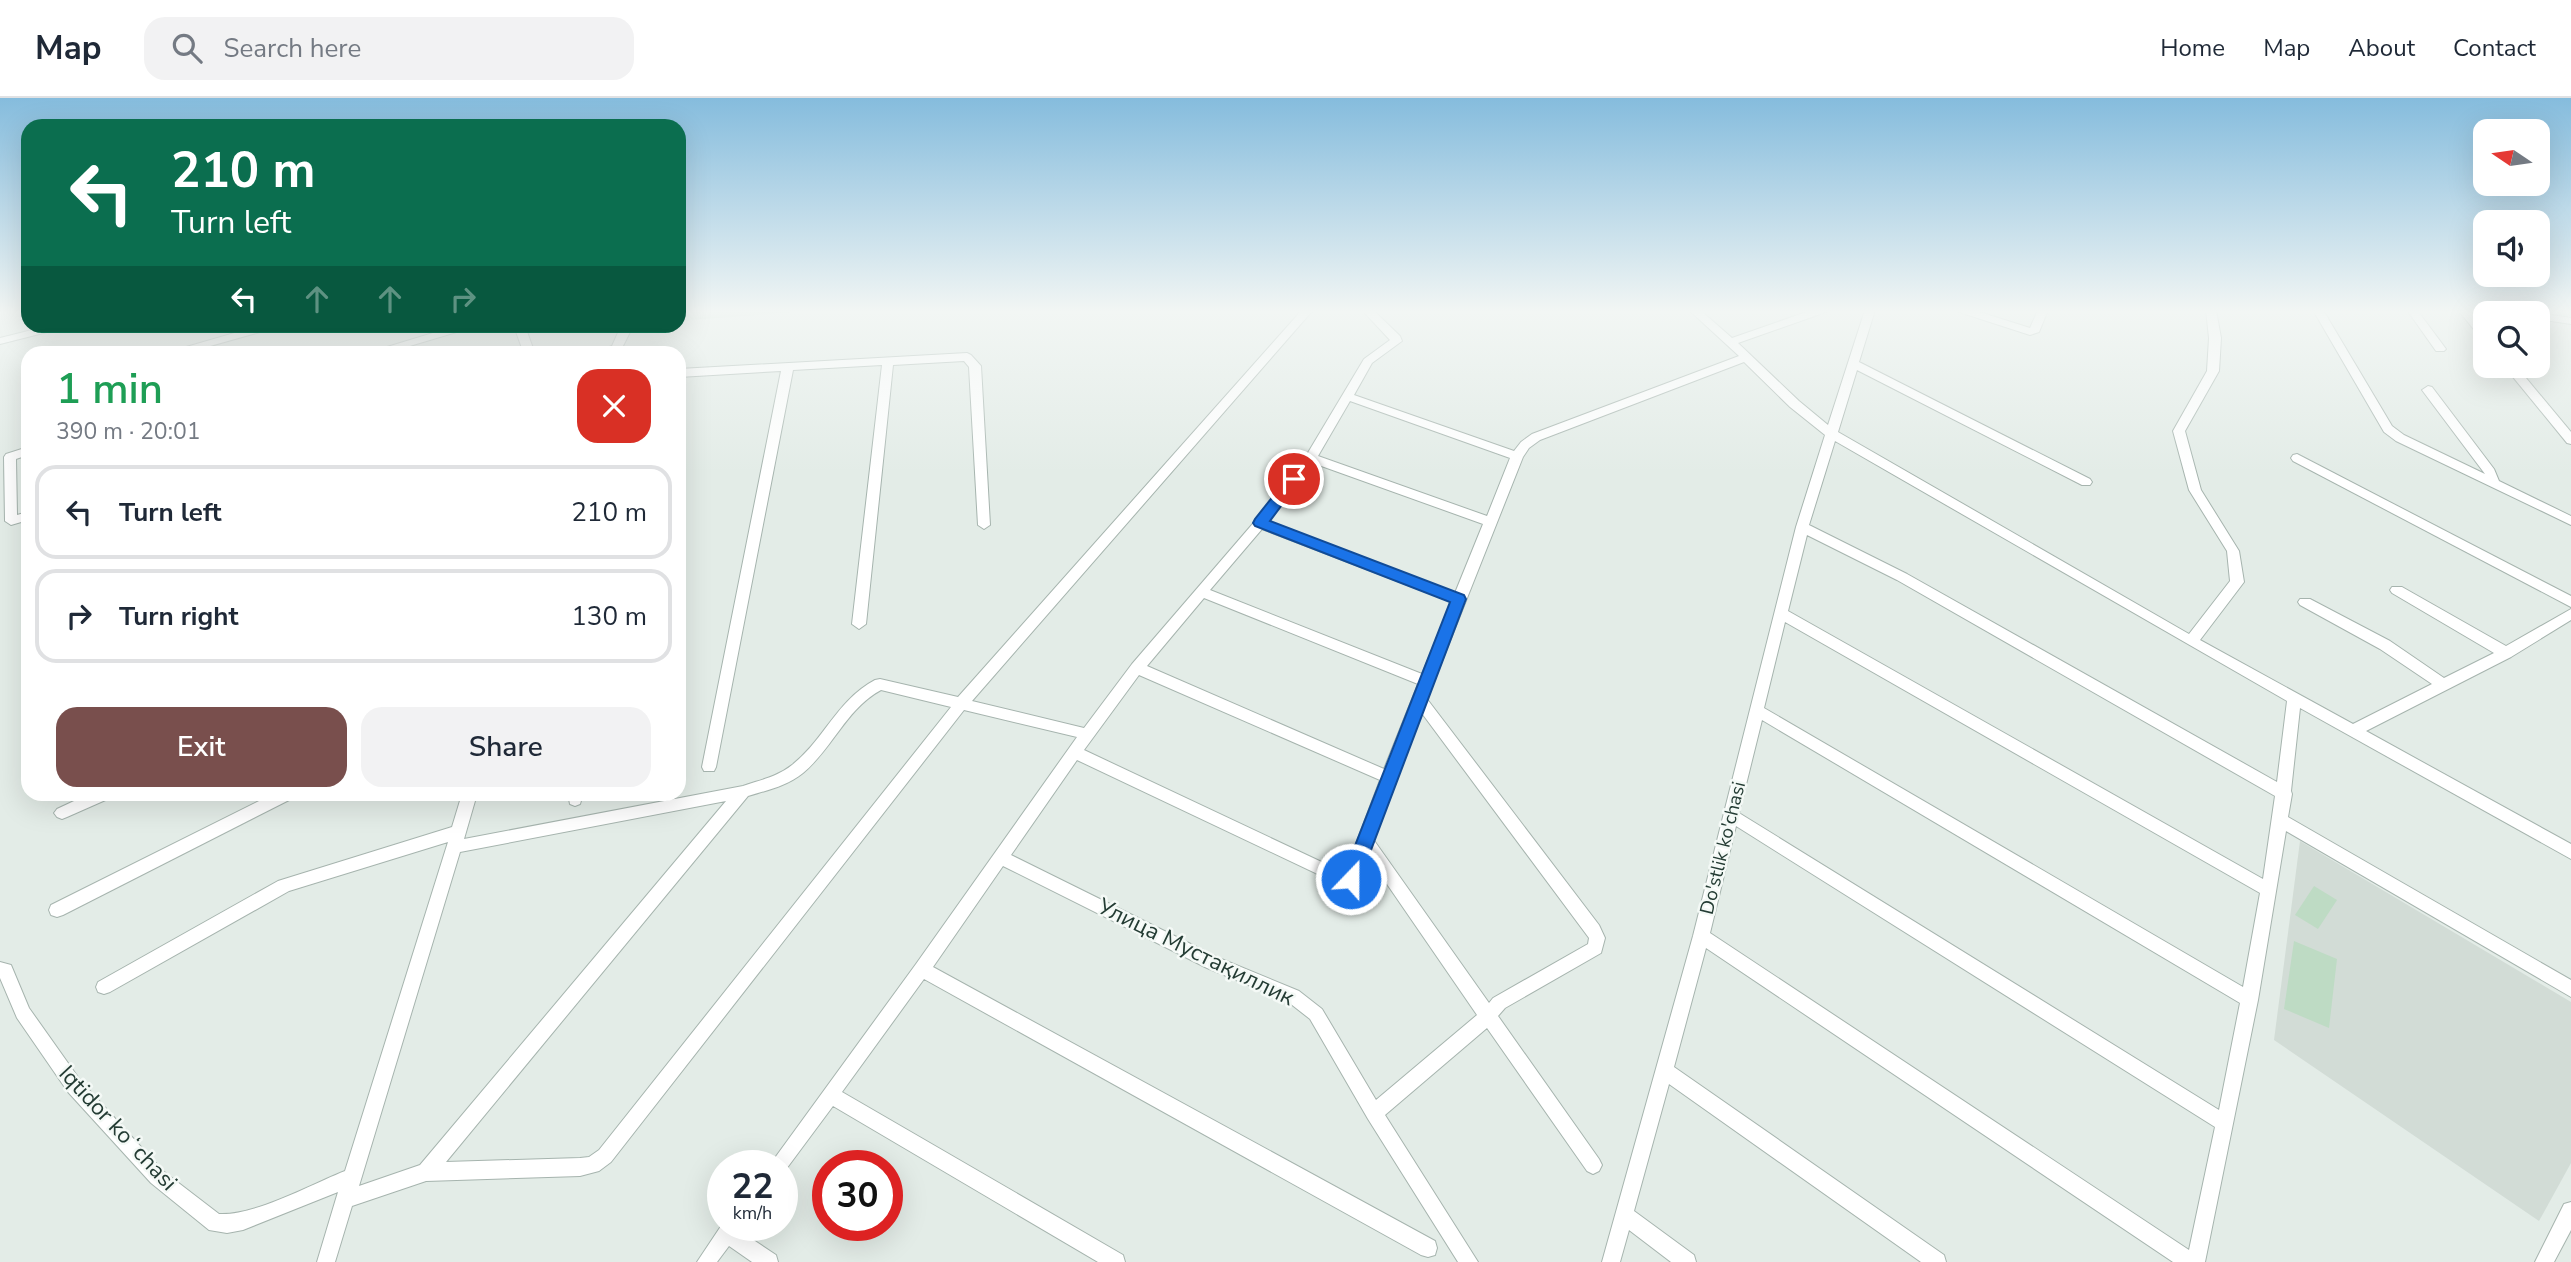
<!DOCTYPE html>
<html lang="en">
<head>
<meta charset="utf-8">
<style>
	body { margin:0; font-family:"Nunito Sans",sans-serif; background:#f2f2f3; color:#1f2937; height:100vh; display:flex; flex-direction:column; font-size:26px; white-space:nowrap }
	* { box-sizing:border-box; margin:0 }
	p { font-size:23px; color:#747a83 }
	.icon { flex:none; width:38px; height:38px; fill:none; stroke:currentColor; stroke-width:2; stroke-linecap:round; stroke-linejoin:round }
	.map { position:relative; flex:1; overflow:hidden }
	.details { position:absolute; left:21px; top:248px; width:665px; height:455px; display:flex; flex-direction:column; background:#fff; border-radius:21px; box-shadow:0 7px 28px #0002 }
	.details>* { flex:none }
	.hud { position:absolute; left:21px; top:21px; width:665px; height:214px; border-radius:21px; box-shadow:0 7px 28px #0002; background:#0b6e4f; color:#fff; overflow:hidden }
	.needle { width:46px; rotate:283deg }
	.fabs { position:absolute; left:2473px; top:21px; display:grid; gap:14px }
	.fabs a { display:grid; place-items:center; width:77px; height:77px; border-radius:14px; background:#fff; box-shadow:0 7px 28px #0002; font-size:35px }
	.speed { position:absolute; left:707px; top:1052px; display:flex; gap:14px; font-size:35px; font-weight:700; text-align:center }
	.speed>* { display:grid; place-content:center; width:91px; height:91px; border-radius:50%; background:#fff; box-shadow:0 7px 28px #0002; line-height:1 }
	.speed small { font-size:18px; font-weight:400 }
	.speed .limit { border:10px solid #d22; background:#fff; color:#111 }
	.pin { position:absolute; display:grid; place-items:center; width:60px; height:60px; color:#fff; margin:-30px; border:4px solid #fff; border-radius:50%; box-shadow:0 2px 7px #0007 }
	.me { position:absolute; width:77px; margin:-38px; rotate:22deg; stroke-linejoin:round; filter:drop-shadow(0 0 5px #0008) }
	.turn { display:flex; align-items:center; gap:24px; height:147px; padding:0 35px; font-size:32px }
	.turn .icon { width:91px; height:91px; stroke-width:2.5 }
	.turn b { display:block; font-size:49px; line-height:60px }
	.lanes { display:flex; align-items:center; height:66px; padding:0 35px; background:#0003; justify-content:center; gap:35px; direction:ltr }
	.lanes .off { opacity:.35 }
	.round { display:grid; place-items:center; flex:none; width:74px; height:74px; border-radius:21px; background:#f2f2f3 }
	.summary { display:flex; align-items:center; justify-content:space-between; height:119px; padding:0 35px }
	h1 { font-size:42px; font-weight:600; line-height:52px; color:#1e9e55 }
	.primary-button { display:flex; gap:14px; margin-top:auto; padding:14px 35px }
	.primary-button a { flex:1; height:80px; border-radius:21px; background:#794f4d; color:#fff; font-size:28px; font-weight:600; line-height:80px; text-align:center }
	.primary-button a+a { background:#f2f2f3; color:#1f2937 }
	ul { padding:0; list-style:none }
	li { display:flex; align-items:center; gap:21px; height:94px; margin:0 14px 10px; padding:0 21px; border:4px solid #e0e1e3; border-radius:21px }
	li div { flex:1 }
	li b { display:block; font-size:26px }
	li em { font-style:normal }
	header { display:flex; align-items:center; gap:42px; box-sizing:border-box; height:98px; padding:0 35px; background:#fff; border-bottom:2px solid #e0e1e3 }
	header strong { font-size:33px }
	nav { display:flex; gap:38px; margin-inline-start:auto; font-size:24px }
	.search { width:490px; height:63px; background:#f2f2f3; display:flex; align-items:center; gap:18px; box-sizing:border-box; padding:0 24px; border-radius:21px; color:#747a83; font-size:26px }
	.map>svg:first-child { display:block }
	.built { fill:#d2dcd6 }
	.green { fill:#bedbc4 }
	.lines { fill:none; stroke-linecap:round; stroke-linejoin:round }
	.minor-casing { stroke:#a6b4ae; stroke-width:2 }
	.minor { fill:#fff; fill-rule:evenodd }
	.route { fill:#1a73e8; stroke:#114b97; stroke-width:2 }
	.labels { text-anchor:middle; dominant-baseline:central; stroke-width:5; stroke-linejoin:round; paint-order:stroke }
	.street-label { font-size:19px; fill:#243c34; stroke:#f4f9f6 }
	.near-street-label { font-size:23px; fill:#243c34; stroke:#f4f9f6 }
</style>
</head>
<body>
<header>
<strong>Map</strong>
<div class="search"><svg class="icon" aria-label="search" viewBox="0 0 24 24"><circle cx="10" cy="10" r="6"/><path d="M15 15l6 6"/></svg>Search here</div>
<nav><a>Home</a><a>Map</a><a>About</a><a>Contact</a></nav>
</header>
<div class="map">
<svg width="2571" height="1164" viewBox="0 0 2571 1164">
	<rect width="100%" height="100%" fill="#e3ece7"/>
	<!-- built -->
	<polygon class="built" points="2300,743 2571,904 2571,1065 2539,1123 2274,942"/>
	<!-- green -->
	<g class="green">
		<polygon points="679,212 822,212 679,223"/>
		<polygon points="2314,788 2337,802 2318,831 2295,817"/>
		<polygon points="2294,843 2337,861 2329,930 2284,911"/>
	</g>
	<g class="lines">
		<defs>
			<g id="minor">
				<path d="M 1302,212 L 1313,212 L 972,603 L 1084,630 L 1132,566 L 1256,422 L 1306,358 L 1364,261 L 1390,242 L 1362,212 L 1373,212 L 1400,238 L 1402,243 L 1372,265 L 1354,297 L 1514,353 L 1521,344 L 1532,336 L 1739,258 L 1689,212 L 1700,212 L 1732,240 L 1812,212 L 1827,212 L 1826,214 L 1738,245 L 1799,303 L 1828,327 L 1865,212 L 1875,212 L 1859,264 L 2090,381 L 2092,384 L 2090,387 L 2082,387 L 1857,272 L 1838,334 L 2189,536 L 2230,483 L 2227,453 L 2189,392 L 2173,333 L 2207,273 L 2209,240 L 2206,212 L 2216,212 L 2221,240 L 2219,273 L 2185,333 L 2201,392 L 2239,453 L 2244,484 L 2200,542 L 2353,626 L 2432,586 L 2380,551 L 2300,507 L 2298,504 L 2300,501 L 2310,501 L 2390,543 L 2444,580 L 2494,555 L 2392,495 L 2390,492 L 2392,489 L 2402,489 L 2506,548 L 2571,511 L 2571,522 L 2511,559 L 2366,633 L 2571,746 L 2571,761 L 2300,610 L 2291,693 L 2292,696 L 2288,719 L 2571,882 L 2571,899 L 2286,733 L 2258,902 L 2205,1164 L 2173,1164 L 1706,850 L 1674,969 L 1944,1157 L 1946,1164 L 1921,1164 L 1669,986 L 1634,1113 L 1694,1157 L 1696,1164 L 1671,1164 L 1629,1132 L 1620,1164 L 1602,1164 L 1693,838 L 1796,429 L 1825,337 L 1790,309 L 1744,264 L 1540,342 L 1529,350 L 1523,359 L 1427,601 L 1599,827 L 1605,840 L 1601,855 L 1505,910 L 1498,918 L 1599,1061 L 1602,1067 L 1599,1073 L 1593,1076 L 1587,1073 L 1487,930 L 1385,1017 L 1478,1164 L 1458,1164 L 1368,1021 L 1310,921 L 1287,903 L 1207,870 L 1003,768 L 933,869 L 1435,1143 L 1437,1150 L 1435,1157 L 1428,1159 L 1421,1157 L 924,881 L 842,994 L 1123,1157 L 1125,1164 L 1098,1164 L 833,1008 L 784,1074 L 782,1075 L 782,1068 L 769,1068 L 916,866 L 1077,639 L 964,612 L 611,1064 L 599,1073 L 580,1078 L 426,1083 L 352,1108 L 335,1164 L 317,1164 L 338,1094 L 243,1132 L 227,1135 L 209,1132 L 151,1085 L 68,994 L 17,920 L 0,880 L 0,864 L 11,867 L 29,910 L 80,982 L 163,1073 L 219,1116 C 255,1118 312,1086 345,1073 L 448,744 L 289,793 L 110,894 L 104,896 L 98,894 L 96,889 L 98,884 L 278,783 L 452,729 L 462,696 L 477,696 L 464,741 L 743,688 C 760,682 777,679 792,667 C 825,641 836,603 875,582 L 880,581 L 958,599 ZM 1350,303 L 1510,360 L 1487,418 L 1318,358 ZM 1835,343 L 2287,603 L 2277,684 L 1907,476 L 1809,427 ZM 1313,365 L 1483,426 L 1455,495 L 1268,423 ZM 1262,431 L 1452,504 L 1422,576 L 1210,492 ZM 1807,437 L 1897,482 L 2275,698 L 2263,781 L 1788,513 ZM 1204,500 L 1418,586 L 1384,671 L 1147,568 ZM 1785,524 L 2260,795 L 2243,889 L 1764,610 ZM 1139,577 L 1380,682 L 1345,775 L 1084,652 ZM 881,592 L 951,609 L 599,1052 L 589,1059 L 580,1060 L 446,1064 L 748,698 C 768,692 787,688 803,675 C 833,650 846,611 881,592 ZM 1421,614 L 1589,840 L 1588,846 L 1493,900 L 1489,905 L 1373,741 ZM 1762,622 L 2240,905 L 2219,1012 L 1739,715 ZM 1077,662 L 1345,789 L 1357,786 L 1367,757 L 1477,917 L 1376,1002 L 1322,911 L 1299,893 L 1219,860 L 1011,757 ZM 726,703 L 420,1067 L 359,1088 L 460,754 ZM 1736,728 L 2215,1029 L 2189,1152 L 1710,835 Z"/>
				<polygon points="1958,212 1973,212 2030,230 2038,212 2048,212 2039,234 2030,237 1959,214"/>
				<polygon points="2313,212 2323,212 2392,328 2404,337 2485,376 2422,292 2428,288 2432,289 2494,371 2499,383 2571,418 2571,427 2396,343 2384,334"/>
				<polygon points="2407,212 2417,212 2446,251 2444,253 2436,253"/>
				<polygon points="2458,212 2469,212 2485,231 2485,241 2481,240"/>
				<polygon points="2490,212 2519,212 2523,215 2495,215"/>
				<polygon points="2536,215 2538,215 2571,220 2571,226 2538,221"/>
				<polygon points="48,228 65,228 63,230 0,246 0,240"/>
				<polygon points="259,228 276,228 274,230 182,256 162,256"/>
				<polygon points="456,228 472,228 470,230 383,256 364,256"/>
				<polygon points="514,228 525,228 535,256 524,256"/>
				<polygon points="621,228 633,228 619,256 591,256 612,248"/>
				<polygon points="967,255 971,257 981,268 990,427 984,431 978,427 969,269 964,263 893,267 866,526 859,531 852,526 882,267 793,272 716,669 714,673 704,673 702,669 781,273 679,279 679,271"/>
				<polygon points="2504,268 2516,268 2571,334 2571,346 2567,345"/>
				<polygon points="28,349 28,357 16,361 17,417 28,414 28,422 11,427 5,423 4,359 6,356"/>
				<polygon points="2297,356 2571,498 2571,509 2293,363 2291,360 2293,357"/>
				<polygon points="89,696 112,696 110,700 67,719 62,721 57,719 54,715 57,711"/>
				<polygon points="273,696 295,696 293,700 63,817 57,819 51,817 49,812 51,807"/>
				<polygon points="568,696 583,696 580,706 575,708 570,706"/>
				<polygon points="2571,1104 2571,1132 2554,1164 2535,1164 2564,1106"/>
				<polygon points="723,1125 742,1127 740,1133 776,1157 778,1164 752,1164 729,1148 717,1164 697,1164"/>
			</g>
		</defs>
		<!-- minor casing -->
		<use href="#minor" class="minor-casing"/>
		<!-- minor -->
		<use href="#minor" class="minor"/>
	</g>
	<!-- sky -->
	<linearGradient id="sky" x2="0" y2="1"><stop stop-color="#85bcdd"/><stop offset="0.57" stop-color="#f2f6f4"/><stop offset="1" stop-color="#f2f6f4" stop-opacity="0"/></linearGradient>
	<rect width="2571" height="375" fill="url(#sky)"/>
	<!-- route -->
	<polygon class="route" points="1294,377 1301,381 1270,423 1464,497 1466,501 1360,781 1357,787 1351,789 1344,787 1342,781 1450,504 1255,428 1253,425 1255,421 1289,378"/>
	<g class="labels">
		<!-- street labels -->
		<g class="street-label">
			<text transform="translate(1723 750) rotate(-76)">Do'stlik ko'chasi</text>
		</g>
		<!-- near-street labels -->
		<g class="near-street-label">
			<text transform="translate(1196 854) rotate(26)">Улица Мустақиллик</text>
			<text transform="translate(118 1030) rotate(47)">Iqtidor koʻchasi</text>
		</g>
	</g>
</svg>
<div class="fabs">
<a><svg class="needle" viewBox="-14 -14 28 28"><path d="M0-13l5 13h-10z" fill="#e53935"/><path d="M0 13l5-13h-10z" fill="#747a83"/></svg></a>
<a><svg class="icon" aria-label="sound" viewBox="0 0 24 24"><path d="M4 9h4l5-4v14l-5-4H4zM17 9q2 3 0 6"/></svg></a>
<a><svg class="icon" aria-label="search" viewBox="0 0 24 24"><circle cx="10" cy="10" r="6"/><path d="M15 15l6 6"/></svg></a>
</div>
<div class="speed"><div>22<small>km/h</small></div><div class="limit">30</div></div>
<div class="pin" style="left:1294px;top:381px;background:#d93025"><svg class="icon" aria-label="arrive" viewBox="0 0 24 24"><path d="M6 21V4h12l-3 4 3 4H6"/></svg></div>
<svg class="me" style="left:1351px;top:781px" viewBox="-20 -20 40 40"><circle r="17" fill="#1a73e8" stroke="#fff" stroke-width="3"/><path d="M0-11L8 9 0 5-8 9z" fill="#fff"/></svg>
<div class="hud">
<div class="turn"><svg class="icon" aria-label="left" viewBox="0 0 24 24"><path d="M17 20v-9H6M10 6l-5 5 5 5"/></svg><div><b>210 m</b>Turn left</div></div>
<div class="lanes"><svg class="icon" aria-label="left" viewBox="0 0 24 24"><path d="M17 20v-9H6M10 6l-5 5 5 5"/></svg><svg class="icon off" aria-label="ahead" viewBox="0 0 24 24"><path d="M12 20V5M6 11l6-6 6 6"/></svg><svg class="icon off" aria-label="ahead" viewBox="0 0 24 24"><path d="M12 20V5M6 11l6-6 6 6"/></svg><svg class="icon off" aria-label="right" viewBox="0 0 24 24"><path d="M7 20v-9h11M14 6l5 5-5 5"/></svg></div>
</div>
<section class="details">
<div class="summary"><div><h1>1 min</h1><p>390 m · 20:01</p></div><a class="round" style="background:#d93025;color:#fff"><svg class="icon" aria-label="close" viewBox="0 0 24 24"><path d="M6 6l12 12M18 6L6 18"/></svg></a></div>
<ul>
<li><svg class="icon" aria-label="left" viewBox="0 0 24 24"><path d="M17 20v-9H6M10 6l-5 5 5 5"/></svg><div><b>Turn left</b></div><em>210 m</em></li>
<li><svg class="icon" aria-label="right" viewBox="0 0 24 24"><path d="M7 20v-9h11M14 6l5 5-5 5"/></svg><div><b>Turn right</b></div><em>130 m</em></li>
</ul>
<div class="primary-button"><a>Exit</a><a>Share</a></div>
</section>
</div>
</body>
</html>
